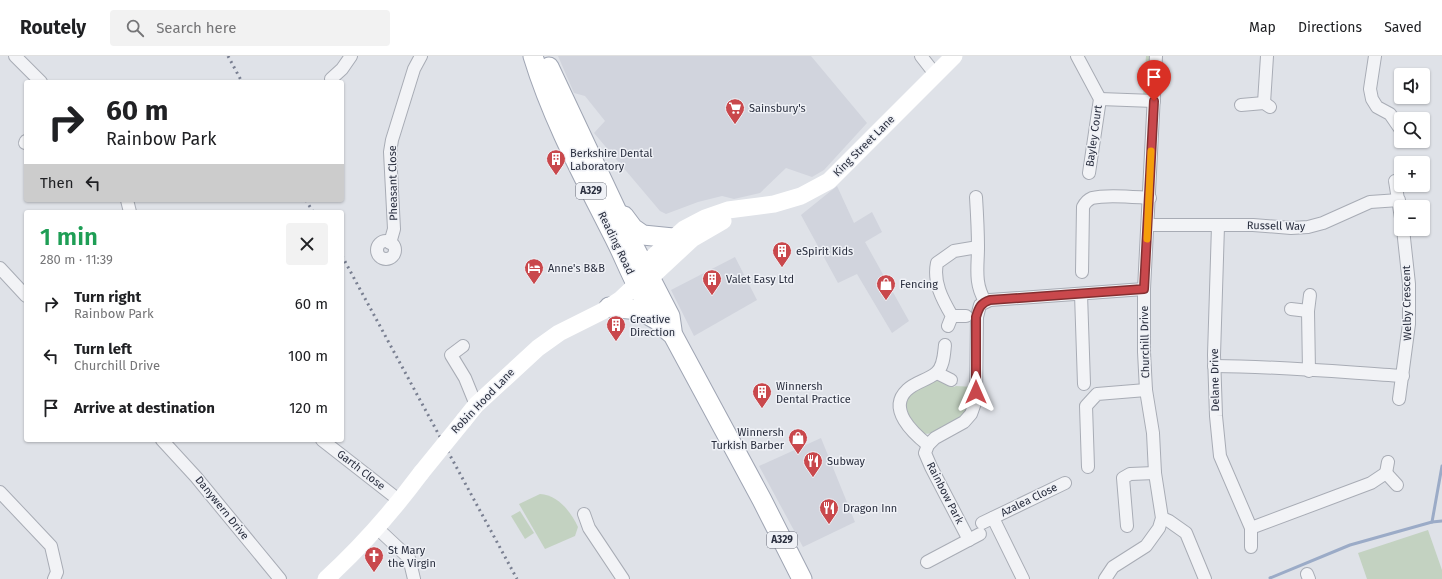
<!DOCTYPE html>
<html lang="en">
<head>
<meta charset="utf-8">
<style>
	body { margin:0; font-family:"Fira Sans",sans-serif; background:#f2f2f2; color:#202124; height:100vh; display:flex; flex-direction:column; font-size:15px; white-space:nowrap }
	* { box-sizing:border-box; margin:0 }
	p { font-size:13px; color:#757577 }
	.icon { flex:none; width:22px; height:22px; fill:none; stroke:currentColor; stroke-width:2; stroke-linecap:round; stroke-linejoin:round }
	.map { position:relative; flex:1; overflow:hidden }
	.side { position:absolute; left:24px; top:154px; width:320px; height:232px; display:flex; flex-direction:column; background:#fff; border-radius:4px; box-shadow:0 1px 3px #0004 }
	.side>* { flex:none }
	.banner { position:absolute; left:24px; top:24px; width:320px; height:122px; border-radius:4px; box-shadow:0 1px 3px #0004; background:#fff; color:#202124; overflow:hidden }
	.controls { position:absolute; left:1394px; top:12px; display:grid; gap:8px }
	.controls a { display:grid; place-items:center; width:36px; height:36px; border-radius:4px; background:#fff; box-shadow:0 1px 3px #0004; font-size:20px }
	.pin { position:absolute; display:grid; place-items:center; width:34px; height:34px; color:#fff; margin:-41px -17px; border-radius:50% 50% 50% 0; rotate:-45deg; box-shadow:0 0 4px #0007 }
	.pin .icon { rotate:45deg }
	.me { position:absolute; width:44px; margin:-22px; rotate:0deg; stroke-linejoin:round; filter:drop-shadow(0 0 3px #0008) }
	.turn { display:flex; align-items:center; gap:14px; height:84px; padding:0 16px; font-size:18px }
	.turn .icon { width:52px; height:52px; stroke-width:2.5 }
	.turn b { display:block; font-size:28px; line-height:34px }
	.then { display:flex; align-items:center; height:38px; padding:0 16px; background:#0003; gap:8px; font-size:15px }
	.round { display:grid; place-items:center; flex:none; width:42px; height:42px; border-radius:4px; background:#f2f2f2 }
	.headline { display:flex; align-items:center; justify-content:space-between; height:68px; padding:0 16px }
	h1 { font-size:24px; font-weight:600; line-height:30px; color:#1e9e55 }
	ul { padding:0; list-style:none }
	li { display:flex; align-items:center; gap:12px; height:52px; padding:0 16px }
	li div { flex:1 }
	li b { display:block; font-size:15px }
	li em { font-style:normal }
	header { display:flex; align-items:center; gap:24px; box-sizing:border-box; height:56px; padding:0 20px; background:#fff; border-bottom:1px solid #e0e0e0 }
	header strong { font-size:19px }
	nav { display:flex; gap:22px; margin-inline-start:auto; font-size:14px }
	.search { width:280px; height:36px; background:#f2f2f2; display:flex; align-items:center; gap:10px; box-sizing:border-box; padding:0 14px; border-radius:4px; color:#757577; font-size:15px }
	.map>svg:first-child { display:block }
	.built { fill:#d1d4dd }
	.green { fill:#c3d2c1 }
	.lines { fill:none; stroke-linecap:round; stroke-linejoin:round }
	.stream { stroke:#9babc7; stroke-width:3 }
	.minor-casing { stroke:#a8acb5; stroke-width:14 }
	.primary-casing { stroke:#9fa5b3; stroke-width:21 }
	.minor { stroke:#f2f3f6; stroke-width:12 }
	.secondary { stroke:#fff; stroke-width:17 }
	.primary { stroke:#fff; stroke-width:19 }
	.rail { stroke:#797f91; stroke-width:3; stroke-dasharray:2 4; stroke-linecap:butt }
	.secondary-bridge { stroke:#fff; stroke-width:17 }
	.route-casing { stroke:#832f31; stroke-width:10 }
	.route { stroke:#c9484c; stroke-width:7 }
	.slow { stroke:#f59e0b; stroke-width:7 }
	.labels { text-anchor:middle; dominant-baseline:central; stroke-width:3; stroke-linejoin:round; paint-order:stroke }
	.shield { fill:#eff1f6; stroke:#646875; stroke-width:1 }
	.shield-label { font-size:10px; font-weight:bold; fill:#292e3e }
	.poi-label { font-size:11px; fill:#292e3e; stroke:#eff1f6; text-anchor:start }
	.street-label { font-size:11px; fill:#292e3e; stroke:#eff1f6 }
</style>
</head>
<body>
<header>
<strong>Routely</strong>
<div class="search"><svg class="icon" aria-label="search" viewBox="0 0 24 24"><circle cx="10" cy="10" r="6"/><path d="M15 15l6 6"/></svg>Search here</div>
<nav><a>Map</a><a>Directions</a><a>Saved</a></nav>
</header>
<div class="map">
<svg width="1442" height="523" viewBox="0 0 1442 523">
	<rect width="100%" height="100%" fill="#dfe2e8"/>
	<!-- built -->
	<g class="built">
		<polygon points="558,0 811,0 867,67 824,114 812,121 786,112 760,137 734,143 722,140 698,146 666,158 660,155 594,77 605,65 585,40 574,37"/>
		<polygon points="837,130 854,167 872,156 882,176 865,186 909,265 892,277 857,218 838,227 801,159"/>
		<polygon points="735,201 757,244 694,280 671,234"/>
		<polygon points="821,382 855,466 803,491 759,410"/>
	</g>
	<!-- green -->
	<g class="green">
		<polygon points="1146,0 1151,0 1148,36 1143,41"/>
		<path d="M 939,324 L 954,331 L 956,330 L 974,331 C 973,341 971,348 965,357 C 959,366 927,385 917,375 C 914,373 913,368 911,364 C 902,348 903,342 919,333 C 926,329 931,325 939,324 Z"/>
		<path d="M 540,438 C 558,439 571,456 578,471 L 575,480 L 545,493 L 519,448 Z"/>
		<polygon points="520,455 534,477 525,483 511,460"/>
		<polygon points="1428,474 1442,514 1442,523 1367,523 1358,497"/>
	</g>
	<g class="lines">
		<!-- stream -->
		<g class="stream">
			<polyline points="1432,466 1442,410"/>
			<polyline points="1270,522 1350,489 1432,466 1442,465"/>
		</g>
		<defs>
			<g id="minor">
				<polyline points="15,0 41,26"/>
				<polyline points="921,0 935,18"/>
				<polyline points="1077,0 1100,43 1089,117"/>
				<polyline points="1375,0 1370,33 1372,43 1377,51 1390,58 1401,74"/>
				<polyline points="331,23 342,13 351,0"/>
				<polyline points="1100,43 1154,45"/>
				<polyline points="1264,47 1267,0"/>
				<polyline points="1241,49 1264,47 1270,51"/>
				<polyline points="25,87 26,85"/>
				<polyline points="1395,125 1401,162"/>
				<path d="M 976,141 C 977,157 978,174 978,191 C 978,211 974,227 985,245"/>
				<polyline points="127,144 130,156"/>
				<polyline points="1148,169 1253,169 1291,172 1308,171 1323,167 1370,146 1399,144"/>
				<polyline points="1218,170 1214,299 1216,360 1220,400 1251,472 1251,491"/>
				<circle cx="386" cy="194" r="9"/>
				<polyline points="390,187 394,173 390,96 392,84 414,13 421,0"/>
				<polyline points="0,212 26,240"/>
				<path d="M 1082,216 L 1083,151 C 1085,147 1087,144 1092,142 C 1107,138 1133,141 1150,142"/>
				<polyline points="1081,238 1084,328"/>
				<polyline points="1291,253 1308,255"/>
				<polyline points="952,260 966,260"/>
				<path d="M 948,270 L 952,260 C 942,243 933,226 937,207 L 954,195 L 978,191"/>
				<polyline points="463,290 451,299 465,322 476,349"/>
				<path d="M 1214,310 C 1277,310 1340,316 1403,320"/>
				<polyline points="1309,315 1308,255 1310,239"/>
				<polyline points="937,317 951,324"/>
				<polyline points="1399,343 1409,268 1409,228 1403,173"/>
				<polyline points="162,384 196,421 280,523"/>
				<polyline points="322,384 400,445"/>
				<path d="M 928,389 C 913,377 887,353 907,334 C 915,326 928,324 936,317 C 944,311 944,297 945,289"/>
				<polyline points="1088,411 1086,350 1097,338 1146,334"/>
				<polyline points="1386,417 1388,406"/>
				<polyline points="0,436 51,490 57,516 54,523"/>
				<polyline points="584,458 589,472 623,523"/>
				<polyline points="993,462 1023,523"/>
				<polyline points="1162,462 1169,465 1186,477 1205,523"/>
				<polyline points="982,467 1065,427"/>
				<polyline points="1127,470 1123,422 1130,418 1155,417"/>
				<polyline points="377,472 409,502 414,523"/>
				<polyline points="1251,472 1371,427 1386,417 1397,429"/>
				<polyline points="969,484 931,411 925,397 928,389 935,382 964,366 971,358 976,344 977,261 980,249 990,244 1144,233"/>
				<polyline points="927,506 980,478"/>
				<polyline points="1307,518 1309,523"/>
				<polyline points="1105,523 1113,511 1146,490 1159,472 1162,462 1155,417 1153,377 1146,334 1144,296 1144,233 1156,0"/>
			</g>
			<g id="primary">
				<path d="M 533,0 C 553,66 587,127 618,189 C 632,218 647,260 673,279 L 762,444 L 802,523"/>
				<polyline points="549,11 628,179 670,260 672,274"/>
				<polyline points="624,160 633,172 643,179 673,182"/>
				<polyline points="609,251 639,254 657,264"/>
			</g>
		</defs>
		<!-- minor casing -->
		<use href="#minor" class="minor-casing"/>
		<!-- primary casing -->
		<use href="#primary" class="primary-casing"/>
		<!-- minor -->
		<use href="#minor" class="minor"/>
		<!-- secondary -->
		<g class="secondary">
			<polyline points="639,227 650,222 692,183 723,165"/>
			<polyline points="464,364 476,349 538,292 559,277 603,255 621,243 637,228 654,200 684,173 705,162 728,154 774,148 801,140 829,125 954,0"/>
			<path d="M 326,523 C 361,491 392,456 421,417"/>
		</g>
		<!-- primary -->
		<use href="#primary" class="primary"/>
		<!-- rail -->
		<g class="rail">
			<polyline points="228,0 242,26"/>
			<polyline points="306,144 313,156"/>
			<polyline points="342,200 517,523"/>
		</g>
		<!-- secondary-bridge -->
		<polyline class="secondary-bridge" points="421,417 464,364"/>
	</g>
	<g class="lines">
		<defs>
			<path id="route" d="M 976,336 L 976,261 C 979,251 981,247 990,244 L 1144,233 L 1154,45"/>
		</defs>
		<!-- route casing -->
		<use href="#route" class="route-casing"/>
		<!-- route -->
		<use href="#route" class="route"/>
		<!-- slow -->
		<polyline class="slow" points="1147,183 1151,95"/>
	</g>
	<!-- icons -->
	<defs>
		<symbol id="supermarket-pin" viewBox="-11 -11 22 30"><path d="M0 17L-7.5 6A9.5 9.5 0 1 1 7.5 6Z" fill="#c9484c" stroke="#eff1f6"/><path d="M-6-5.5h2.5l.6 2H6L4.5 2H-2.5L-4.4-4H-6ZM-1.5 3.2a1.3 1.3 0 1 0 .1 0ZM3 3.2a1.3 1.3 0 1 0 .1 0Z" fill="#fff"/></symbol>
		<symbol id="building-pin" viewBox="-11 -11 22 30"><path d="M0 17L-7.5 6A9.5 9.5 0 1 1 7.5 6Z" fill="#c9484c" stroke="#eff1f6"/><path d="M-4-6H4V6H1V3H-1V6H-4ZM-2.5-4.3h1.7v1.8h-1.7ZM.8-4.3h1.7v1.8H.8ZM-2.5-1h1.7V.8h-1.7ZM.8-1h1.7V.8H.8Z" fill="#fff"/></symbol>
		<symbol id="hotel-pin" viewBox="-11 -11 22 30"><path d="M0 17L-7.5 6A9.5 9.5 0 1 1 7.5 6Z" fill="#c9484c" stroke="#eff1f6"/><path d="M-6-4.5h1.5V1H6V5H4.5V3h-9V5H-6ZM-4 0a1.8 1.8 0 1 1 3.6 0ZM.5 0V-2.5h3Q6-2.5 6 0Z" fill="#fff"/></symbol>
		<symbol id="shop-pin" viewBox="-11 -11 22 30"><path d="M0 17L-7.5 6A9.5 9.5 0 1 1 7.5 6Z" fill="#c9484c" stroke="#eff1f6"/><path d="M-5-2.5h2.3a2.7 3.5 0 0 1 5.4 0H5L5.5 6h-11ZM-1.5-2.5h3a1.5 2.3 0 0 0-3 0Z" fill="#fff"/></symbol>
		<symbol id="restaurant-pin" viewBox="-11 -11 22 30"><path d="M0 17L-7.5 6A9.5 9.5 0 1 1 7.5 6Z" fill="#c9484c" stroke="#eff1f6"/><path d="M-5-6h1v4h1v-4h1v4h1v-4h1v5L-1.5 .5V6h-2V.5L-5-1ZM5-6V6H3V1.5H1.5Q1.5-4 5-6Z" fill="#fff"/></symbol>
		<symbol id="church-pin" viewBox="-11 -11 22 30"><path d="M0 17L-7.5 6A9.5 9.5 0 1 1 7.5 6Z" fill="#c9484c" stroke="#eff1f6"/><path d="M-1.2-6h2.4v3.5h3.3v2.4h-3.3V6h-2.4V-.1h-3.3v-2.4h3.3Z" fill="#fff"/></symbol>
	</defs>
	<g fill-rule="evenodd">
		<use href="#supermarket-pin" x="724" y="41" width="22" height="30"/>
		<use href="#building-pin" x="545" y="92" width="22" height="30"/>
		<use href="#building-pin" x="771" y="184" width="22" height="30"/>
		<use href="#hotel-pin" x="523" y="201" width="22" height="30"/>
		<use href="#building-pin" x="701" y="212" width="22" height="30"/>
		<use href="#shop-pin" x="875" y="217" width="22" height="30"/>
		<use href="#building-pin" x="605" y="258" width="22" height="30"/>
		<use href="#building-pin" x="751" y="325" width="22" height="30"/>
		<use href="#shop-pin" x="787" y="371" width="22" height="30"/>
		<use href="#restaurant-pin" x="802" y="394" width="22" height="30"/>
		<use href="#restaurant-pin" x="818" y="441" width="22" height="30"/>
		<use href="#church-pin" x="363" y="489" width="22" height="30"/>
	</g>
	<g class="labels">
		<!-- shield labels -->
		<g class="shield">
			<rect x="576" y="127" width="30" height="16" rx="3"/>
			<rect x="767" y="476" width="30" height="16" rx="3"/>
		</g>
		<g class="shield-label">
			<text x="591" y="135">A329</text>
			<text x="782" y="484">A329</text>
		</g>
		<!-- poi labels -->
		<g class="poi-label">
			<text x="749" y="52">Sainsbury's</text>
			<text x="570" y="97">Berkshire Dental<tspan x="570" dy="13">Laboratory</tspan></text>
			<text x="796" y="195">eSpirit Kids</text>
			<text x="548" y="212">Anne's B&amp;B</text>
			<text x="726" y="223">Valet Easy Ltd</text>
			<text x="900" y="228">Fencing</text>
			<text x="630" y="263">Creative<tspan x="630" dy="13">Direction</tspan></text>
			<text x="776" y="330">Winnersh<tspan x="776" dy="13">Dental Practice</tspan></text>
			<text x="784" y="376" text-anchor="end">Winnersh<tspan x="784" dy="13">Turkish Barber</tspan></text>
			<text x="827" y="405">Subway</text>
			<text x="843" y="452">Dragon Inn</text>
			<text x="388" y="494">St Mary<tspan x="388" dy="13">the Virgin</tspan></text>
		</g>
		<!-- street labels -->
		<g class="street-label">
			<text transform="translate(1094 80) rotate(-82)">Bayley Court</text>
			<text transform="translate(864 90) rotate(-45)">King Street Lane</text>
			<text transform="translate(393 127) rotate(-91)">Pheasant Close</text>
			<text transform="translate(1276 170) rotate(1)">Russell Way</text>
			<text transform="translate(616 187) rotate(64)">Reading Road</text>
			<text transform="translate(1407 247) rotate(-91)">Welby Crescent</text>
			<text transform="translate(1145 286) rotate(-91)">Churchill Drive</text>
			<text transform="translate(1215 324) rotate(-91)">Delane Drive</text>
			<text transform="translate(483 345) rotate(-46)">Robin Hood Lane</text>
			<text transform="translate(361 414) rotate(38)">Garth Close</text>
			<text transform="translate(945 437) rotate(63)">Rainbow Park</text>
			<text transform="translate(1029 444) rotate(-26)">Azalea Close</text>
			<text transform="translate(222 452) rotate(51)">Danywern Drive</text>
		</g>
	</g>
</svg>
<div class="controls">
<a><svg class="icon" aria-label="sound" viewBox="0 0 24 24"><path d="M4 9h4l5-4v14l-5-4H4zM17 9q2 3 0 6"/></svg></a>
<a><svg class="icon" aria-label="search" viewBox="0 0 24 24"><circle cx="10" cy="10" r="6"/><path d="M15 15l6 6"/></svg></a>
<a>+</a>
<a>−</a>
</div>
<div class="pin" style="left:1154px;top:45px;background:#d93025"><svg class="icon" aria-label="arrive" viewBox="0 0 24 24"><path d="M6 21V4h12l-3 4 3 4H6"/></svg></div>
<svg class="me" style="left:976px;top:336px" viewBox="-20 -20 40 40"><path d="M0-17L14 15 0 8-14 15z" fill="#c9484c" stroke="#fff" stroke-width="4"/></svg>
<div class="banner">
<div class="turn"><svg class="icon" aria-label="right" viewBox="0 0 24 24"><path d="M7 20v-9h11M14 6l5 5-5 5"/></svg><div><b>60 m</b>Rainbow Park</div></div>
<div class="then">Then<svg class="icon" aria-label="left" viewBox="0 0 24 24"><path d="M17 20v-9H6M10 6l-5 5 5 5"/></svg></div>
</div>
<section class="side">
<div class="headline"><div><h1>1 min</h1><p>280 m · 11:39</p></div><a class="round"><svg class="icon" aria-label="close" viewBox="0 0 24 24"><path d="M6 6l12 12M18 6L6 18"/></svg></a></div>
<ul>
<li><svg class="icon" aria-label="right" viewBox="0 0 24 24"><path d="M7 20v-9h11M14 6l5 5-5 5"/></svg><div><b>Turn right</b><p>Rainbow Park</p></div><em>60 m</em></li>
<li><svg class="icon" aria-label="left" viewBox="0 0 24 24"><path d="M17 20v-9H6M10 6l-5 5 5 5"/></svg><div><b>Turn left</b><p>Churchill Drive</p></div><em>100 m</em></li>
<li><svg class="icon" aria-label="arrive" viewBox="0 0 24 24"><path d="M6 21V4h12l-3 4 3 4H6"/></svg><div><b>Arrive at destination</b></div><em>120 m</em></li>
</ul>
</section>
</div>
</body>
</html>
